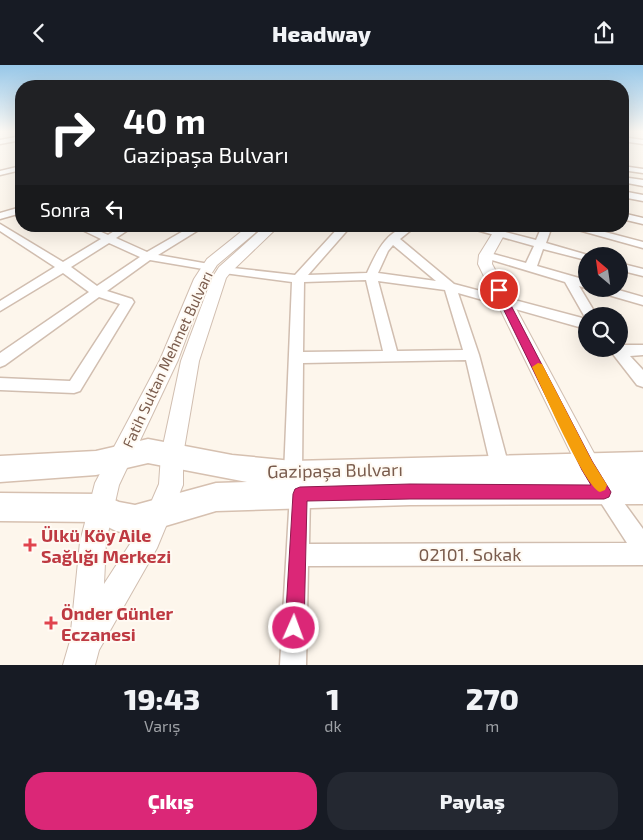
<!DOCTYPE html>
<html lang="tr">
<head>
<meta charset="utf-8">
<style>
	body { margin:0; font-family:"Exo 2",sans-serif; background:#242831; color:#f1f3f6; height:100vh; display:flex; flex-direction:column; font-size:19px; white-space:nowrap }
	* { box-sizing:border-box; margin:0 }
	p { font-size:16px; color:#9ea1a6 }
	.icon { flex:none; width:28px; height:28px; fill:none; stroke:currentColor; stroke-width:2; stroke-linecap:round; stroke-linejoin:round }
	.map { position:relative; height:600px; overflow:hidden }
	.drawer { display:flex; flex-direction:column; background:#171b24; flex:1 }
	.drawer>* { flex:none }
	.hud { position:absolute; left:15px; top:15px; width:614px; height:152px; border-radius:20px; box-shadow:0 5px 20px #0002; background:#202124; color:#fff; overflow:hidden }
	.needle { width:32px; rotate:331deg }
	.tools { position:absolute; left:578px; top:182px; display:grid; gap:10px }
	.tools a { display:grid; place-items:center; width:50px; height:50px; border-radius:50%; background:#171b24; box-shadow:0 5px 20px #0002; font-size:25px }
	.pin { position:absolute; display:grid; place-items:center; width:42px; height:42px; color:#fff; margin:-21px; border:2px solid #fff; border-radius:50%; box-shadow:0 1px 5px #0007 }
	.me { position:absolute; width:55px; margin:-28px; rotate:2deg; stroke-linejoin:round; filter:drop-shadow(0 0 4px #0008) }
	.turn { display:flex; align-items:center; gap:18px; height:105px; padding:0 25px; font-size:22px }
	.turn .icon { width:65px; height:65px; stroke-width:2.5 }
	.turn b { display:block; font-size:35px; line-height:42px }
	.then { display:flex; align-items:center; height:48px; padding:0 25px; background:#0003; gap:10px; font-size:19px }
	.eta { display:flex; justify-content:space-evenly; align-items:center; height:85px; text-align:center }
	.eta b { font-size:30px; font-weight:800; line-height:35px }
	.cta { display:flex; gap:10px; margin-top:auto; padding:10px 25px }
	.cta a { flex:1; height:58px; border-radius:20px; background:#db2777; color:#fff; font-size:20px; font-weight:800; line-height:58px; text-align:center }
	.cta a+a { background:#242831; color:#f1f3f6 }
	header { display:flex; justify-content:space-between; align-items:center; height:65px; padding:0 25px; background:#171b24; font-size:22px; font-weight:800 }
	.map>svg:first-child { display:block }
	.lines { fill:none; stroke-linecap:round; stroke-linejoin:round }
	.minor-casing { stroke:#d1beb0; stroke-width:3 }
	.tertiary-casing { stroke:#d1beb0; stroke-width:2 }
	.secondary-casing { stroke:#d6c0b0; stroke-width:3 }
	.minor { fill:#fff; fill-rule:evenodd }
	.tertiary { fill:#fff; fill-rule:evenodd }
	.secondary { fill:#fff; fill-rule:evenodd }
	.route { fill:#db2777; stroke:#8e194d }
	.slow { fill:#f59e0b }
	.health-dot { fill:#e0444e; stroke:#fffaf3; stroke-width:2 }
	.labels { text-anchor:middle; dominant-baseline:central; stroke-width:4; stroke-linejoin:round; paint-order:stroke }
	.street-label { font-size:15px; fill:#7a5c4d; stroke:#fffaf3 }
	.near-street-label { font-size:18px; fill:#7a5c4d; stroke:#fffaf3 }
	.near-health-label { font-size:18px; font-weight:bold; fill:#be3a42; stroke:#fffaf3; text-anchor:start }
</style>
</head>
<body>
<header><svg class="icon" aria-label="back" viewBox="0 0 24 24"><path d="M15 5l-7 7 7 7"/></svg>Headway<svg class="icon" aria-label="share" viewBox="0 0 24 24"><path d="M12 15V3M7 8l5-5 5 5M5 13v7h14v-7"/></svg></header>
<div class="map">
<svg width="643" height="600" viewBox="0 0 643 600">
	<rect width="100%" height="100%" fill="#fdf6ec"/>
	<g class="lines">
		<defs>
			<g id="minor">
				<polygon points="21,71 21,75 0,79 0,75"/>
				<polygon points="622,72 643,75 643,79 622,76"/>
				<polygon points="21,101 21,105 0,110 0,106"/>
				<polygon points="622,101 643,104 643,108 622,105"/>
				<polygon points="622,112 643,115 643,121 622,117"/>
				<polygon points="622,126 643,130 643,136 622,132"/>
				<polygon points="21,142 21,148 0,154 0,148"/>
				<polygon points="622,148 643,153 643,159 622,154"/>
				<path d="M 0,159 L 63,197 L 101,174 L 74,161 L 88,161 L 108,170 L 122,161 L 134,161 L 116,173 L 147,187 L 192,161 L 205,161 L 158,190 L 209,199 L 215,202 L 209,205 L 150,195 L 107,226 L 132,234 L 134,237 L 80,326 L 74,328 L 0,325 L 0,313 L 70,316 L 120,239 L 99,232 L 5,300 L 0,302 L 0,288 L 89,227 L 63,208 L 0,246 L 0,236 L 55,202 L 0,166 ZM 109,178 L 140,192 L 97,221 L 71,202 Z"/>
				<path d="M 340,161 L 351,161 L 308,210 L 367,208 C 377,186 388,161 416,161 L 400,174 L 454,219 L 586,254 L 586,264 L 458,228 L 479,290 L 509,402 L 507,408 L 500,411 L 493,408 L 491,402 L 466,295 L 303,298 L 302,409 L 300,415 L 293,418 L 286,415 L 284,409 L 292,217 L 224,208 L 218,205 L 224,202 L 295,210 ZM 393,180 L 436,216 L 378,208 L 388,186 ZM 366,215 L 383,286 L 303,287 L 304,217 ZM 378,216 L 445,225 L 463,285 L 397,286 Z"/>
				<polygon points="462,161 482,161 536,175 542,161 552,161 546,178 591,191 586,191 586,195 543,184 537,201 586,215 586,223 579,221 597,251 586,251 586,254 565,217 482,192 481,190 486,187 526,198 534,181"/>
				<polygon points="564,161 582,161 643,177 643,183"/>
				<polygon points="619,198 643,204 643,211 619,205"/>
				<polygon points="596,224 615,224 643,232 643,240 598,227"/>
				<polygon points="619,280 643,280 643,290 630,291 643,305 643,322 637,320 609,284 619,284"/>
				<polygon points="604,417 611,420 643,464 643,500 308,501 306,600 280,600 290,429 293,422 300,419 307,422 310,429 309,479 627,478 594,427 597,420"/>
			</g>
			<g id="tertiary">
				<polygon points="251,161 257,165 255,168 217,200 208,214 178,295 119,420 106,477 104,519 139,465 159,419 161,390 181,296 212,213 219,202 265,161 279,161 230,208 226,213 199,296 183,390 183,420 157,483 99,585 95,600 63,600 70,576 80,477 95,418 160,295 194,214 207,194 247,162"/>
				<polygon points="497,161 509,161 493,190 492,199 602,403 606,411 602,419 594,422 586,419 478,199 479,190"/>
			</g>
			<polygon id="secondary" points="148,374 232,390 293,396 643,387 643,411 641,411 643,411 643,439 410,440 216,446 135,470 116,466 98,457 0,456 0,428 100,429 119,437 135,440 216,418 247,417 148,398 96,410 0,417 0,391 96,386"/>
		</defs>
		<!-- minor casing -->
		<use href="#minor" class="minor-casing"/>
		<!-- tertiary casing -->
		<use href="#tertiary" class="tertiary-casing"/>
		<!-- secondary casing -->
		<use href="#secondary" class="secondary-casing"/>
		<!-- minor -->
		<use href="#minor" class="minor"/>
		<!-- tertiary -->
		<use href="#tertiary" class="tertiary"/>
		<!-- secondary -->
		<use href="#secondary" class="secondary"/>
	</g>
	<!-- sky -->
	<linearGradient id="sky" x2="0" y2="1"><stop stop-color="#97c7e8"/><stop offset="0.44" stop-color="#fefbf6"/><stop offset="1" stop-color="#fefbf6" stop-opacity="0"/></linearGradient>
	<rect width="643" height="151" fill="url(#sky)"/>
	<!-- route -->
	<polygon class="route" points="499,222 503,225 592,396 611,427 609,432 604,434 410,434 307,436 304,563 301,570 294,573 288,570 285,563 293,429 295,424 300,422 410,419 591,420 582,405 494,225"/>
	<!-- slow -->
	<path class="slow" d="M 538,298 L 542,299 L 592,396 L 607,420 L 605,425 L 600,427 C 584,421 542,323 532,302 Z"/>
	<!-- markers -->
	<g class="health-dot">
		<path d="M27.5 472.5h5v5h5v5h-5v5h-5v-5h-5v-5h5z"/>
		<path d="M48.5 550.5h5v5h5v5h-5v5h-5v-5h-5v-5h5z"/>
	</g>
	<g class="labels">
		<!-- street labels -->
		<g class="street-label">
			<text transform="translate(167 294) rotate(-65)">Fatih Sultan Mehmet Bulvarı</text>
		</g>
		<!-- near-street labels -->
		<g class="near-street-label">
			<text transform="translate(335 405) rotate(-1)">Gazipaşa Bulvarı</text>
			<text x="470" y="489">02101. Sokak</text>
		</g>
		<!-- near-health labels -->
		<g class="near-health-label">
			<text x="41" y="470">Ülkü Köy Aile<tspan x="41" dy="21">Sağlığı Merkezi</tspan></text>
			<text x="61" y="548">Önder Günler<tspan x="61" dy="21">Eczanesi</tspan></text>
		</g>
	</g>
</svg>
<div class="tools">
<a><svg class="needle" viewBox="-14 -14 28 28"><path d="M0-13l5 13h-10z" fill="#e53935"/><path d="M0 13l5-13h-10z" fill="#9ea1a6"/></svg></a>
<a><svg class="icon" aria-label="search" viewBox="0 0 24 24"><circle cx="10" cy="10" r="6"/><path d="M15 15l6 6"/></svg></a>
</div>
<div class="pin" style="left:499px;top:225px;background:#d93025"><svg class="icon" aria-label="arrive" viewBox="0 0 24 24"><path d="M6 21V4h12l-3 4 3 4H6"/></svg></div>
<svg class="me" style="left:294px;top:563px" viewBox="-20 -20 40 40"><circle r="17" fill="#db2777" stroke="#fff" stroke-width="3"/><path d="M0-11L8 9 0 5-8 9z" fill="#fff"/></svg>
<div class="hud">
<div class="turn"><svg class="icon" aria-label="right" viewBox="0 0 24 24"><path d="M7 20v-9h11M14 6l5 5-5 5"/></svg><div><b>40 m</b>Gazipaşa Bulvarı</div></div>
<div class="then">Sonra<svg class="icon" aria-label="left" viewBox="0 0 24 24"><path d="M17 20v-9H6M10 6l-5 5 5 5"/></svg></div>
</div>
</div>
<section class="drawer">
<div class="eta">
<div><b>19:43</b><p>Varış</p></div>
<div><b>1</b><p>dk</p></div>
<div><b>270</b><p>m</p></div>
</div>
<div class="cta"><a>Çıkış</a><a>Paylaş</a></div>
</section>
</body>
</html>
